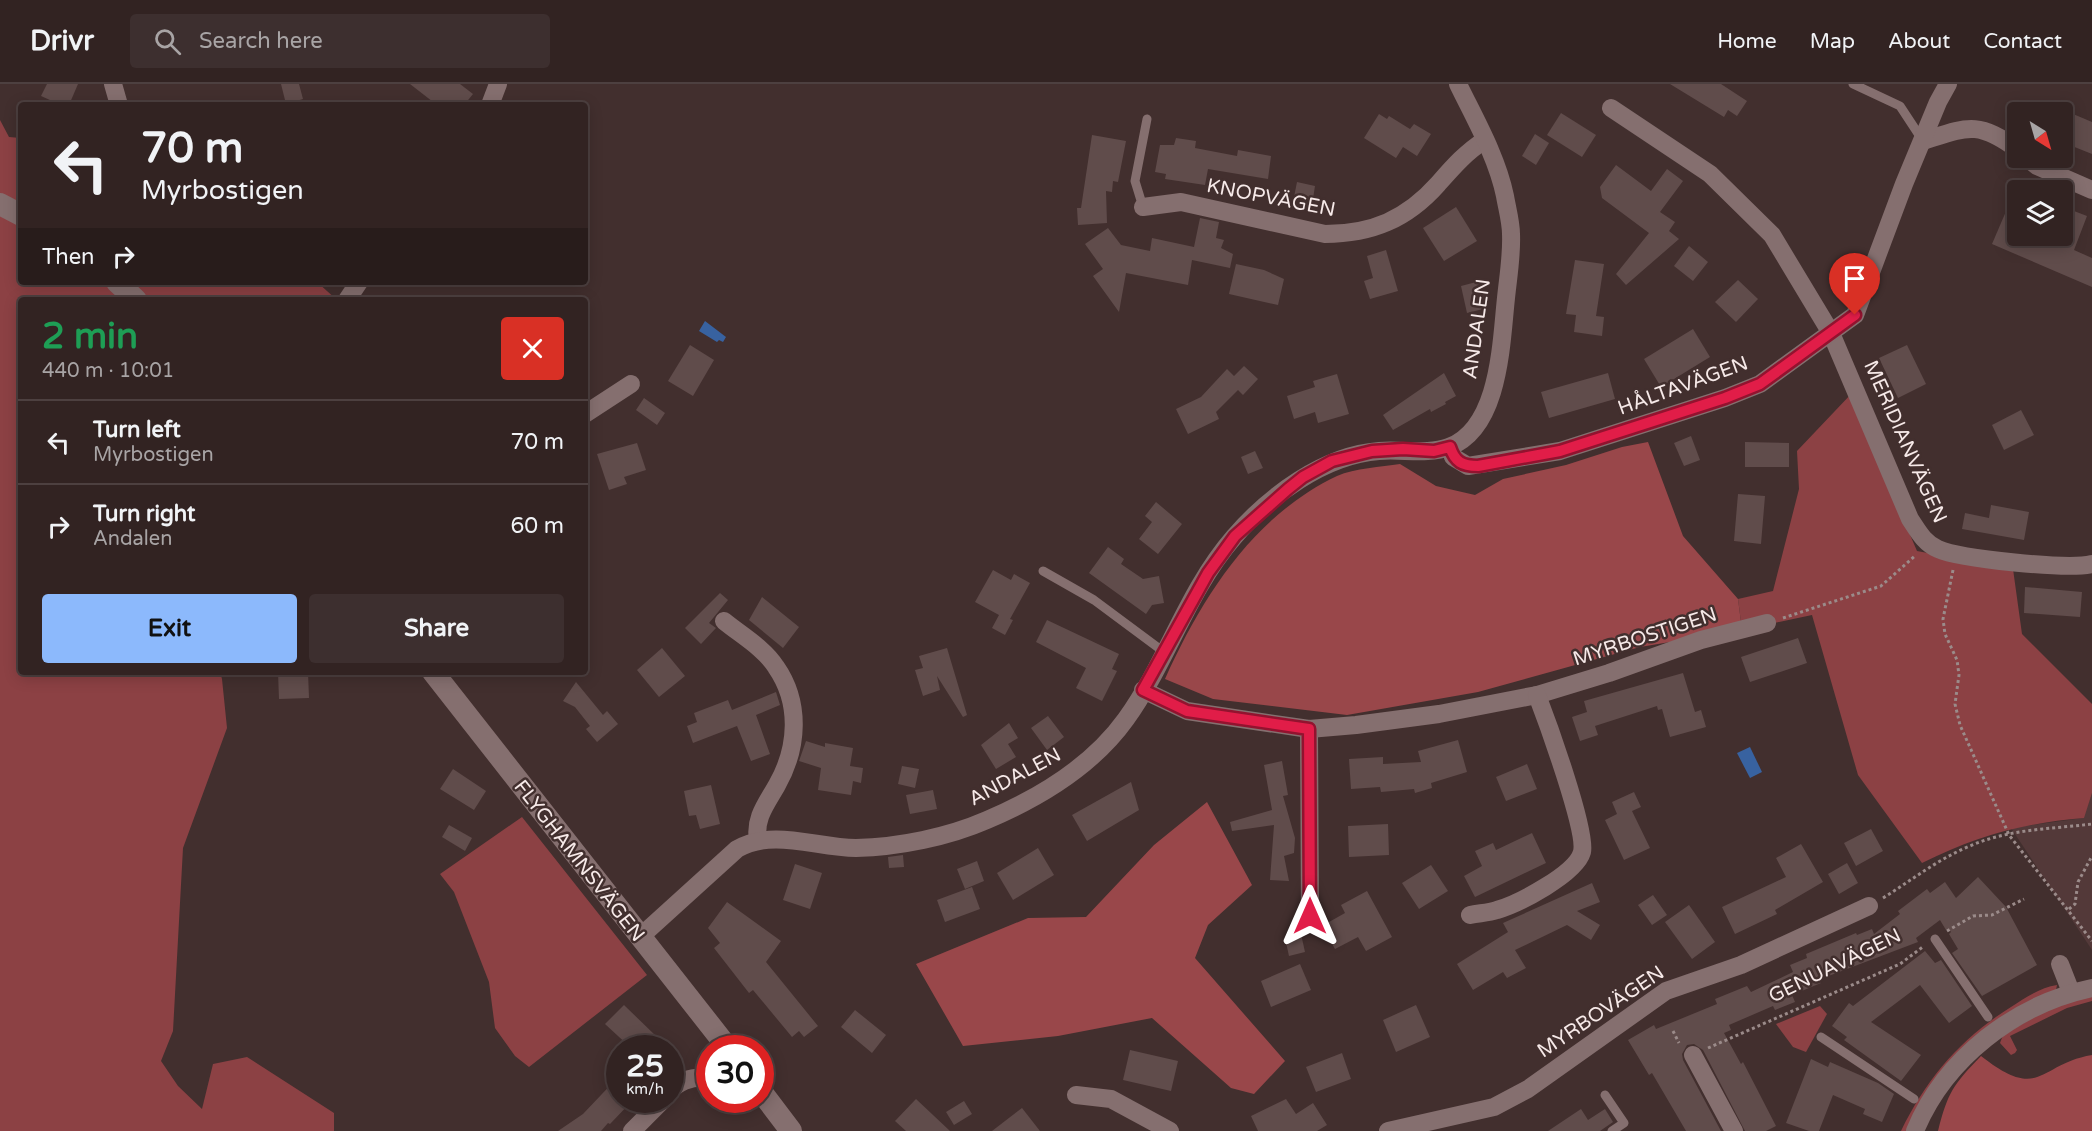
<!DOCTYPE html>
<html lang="en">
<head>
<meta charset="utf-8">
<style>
	body { margin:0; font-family:"Varela Round",sans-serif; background:#3d2f2f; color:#f1f3f6; height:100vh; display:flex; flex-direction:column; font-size:22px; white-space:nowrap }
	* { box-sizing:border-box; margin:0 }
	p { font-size:20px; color:#a8a4a5 }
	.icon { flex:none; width:33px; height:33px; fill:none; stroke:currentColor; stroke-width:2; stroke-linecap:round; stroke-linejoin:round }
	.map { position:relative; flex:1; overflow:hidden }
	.panel { position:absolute; left:18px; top:213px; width:570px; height:378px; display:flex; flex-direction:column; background:#322322; border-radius:6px; box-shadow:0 3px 15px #0003,0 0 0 2px #4d4040 }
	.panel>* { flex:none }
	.hud { position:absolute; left:18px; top:18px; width:570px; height:183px; border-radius:6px; box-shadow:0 3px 15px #0003,0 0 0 2px #4d4040; background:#322322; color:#f1f3f6; overflow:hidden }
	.needle { width:39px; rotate:143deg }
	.fabs { position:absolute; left:2007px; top:18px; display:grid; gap:12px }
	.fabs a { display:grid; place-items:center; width:66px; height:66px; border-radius:6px; background:#322322; box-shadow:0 3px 15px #0003,0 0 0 2px #4d4040; font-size:30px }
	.speed { position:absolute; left:606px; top:951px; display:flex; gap:12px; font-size:30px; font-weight:700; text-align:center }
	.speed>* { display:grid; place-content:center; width:78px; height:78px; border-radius:50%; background:#322322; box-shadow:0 3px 15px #0003,0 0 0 2px #4d4040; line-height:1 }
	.speed small { font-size:15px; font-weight:400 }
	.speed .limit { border:9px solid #d22; background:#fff; color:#111 }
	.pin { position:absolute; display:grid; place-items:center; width:51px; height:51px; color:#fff; margin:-62px -26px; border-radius:50% 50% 50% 0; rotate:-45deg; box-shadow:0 0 6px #0007 }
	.pin .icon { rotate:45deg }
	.me { position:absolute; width:66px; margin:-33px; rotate:0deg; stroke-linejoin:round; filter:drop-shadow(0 0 4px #0008) }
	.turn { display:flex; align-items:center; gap:21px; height:126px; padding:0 24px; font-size:27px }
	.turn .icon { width:78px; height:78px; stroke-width:2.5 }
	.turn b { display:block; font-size:42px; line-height:51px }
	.then { display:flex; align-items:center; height:57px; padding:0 24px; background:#0003; gap:12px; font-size:22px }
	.round { display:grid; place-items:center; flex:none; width:63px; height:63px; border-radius:6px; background:#3d2f2f }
	.head { display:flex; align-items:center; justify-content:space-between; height:102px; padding:0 24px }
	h1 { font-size:36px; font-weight:700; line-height:45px; color:#1e9e55 }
	.action { display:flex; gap:12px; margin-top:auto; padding:12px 24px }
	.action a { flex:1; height:69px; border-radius:6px; background:#8cb9fc; color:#111; font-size:24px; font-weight:700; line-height:69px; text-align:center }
	.action a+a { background:#3d2f2f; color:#f1f3f6 }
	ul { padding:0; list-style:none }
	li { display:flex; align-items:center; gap:18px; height:84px; padding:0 24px; border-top:2px solid #4d4040 }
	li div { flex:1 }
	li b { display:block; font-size:22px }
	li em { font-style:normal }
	header { display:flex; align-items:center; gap:36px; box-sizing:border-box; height:84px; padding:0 30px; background:#322322; border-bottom:2px solid #4d4040 }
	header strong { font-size:28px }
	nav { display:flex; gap:33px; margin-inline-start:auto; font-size:21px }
	.search { width:420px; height:54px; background:#3d2f2f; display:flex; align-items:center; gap:15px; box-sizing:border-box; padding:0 21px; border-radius:6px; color:#a8a4a5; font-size:22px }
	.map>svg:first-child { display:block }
	.built { fill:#533939 }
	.green { fill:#8c4144 }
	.forest { fill:#99474a }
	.water { fill:#3862a0 }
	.building { fill:#604c4b }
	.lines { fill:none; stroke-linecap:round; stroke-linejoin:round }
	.path { stroke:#9b8b8a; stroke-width:3; stroke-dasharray:3 3; stroke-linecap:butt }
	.service { stroke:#856f6f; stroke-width:9 }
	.minor { stroke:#856f6f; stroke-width:18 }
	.tertiary { stroke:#856f6f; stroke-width:22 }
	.route-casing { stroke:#92132f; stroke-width:15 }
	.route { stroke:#e11d48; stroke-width:10 }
	.labels { text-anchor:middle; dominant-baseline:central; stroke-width:5; stroke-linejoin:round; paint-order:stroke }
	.street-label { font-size:20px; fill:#f6e9e8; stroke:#422f2e }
</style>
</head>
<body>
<header>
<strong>Drivr</strong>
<div class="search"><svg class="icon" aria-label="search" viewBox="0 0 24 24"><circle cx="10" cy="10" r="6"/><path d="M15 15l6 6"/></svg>Search here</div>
<nav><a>Home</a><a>Map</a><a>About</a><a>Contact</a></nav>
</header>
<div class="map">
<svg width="2092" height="1047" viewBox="0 0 2092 1047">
	<rect width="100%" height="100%" fill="#422f2e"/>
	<!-- built -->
	<polygon class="built" points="2092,709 2092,866 2011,744 2083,734"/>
	<!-- green -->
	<g class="green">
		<polygon points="0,36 9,53 21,54 21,198 317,198 337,216 21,216 21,588 220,588 222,595 227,644 183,764 173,947 161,977 178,1002 202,1025 213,980 247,973 334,1029 334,1047 0,1047"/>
		<path d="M 1853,308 L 1869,355 L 1917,467 L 2013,485 L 2022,550 L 2092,620 L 2092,709 L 2084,734 C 2023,739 1976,752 1922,779 L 1858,691 L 1812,531 L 1742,546 L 1738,515 L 1773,507 L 1799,405 L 1797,367 Z"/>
		<polygon points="522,733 647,891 529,983 515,972 495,944 489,898 454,808 440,790"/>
		<path d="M 2057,901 L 2056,906 L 2021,922 L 1907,1047 L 1901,1047 C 1927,994 1961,954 2011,923 C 2025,914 2041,903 2057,901 Z"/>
		<polygon points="2092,911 2092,917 2067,924 2010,952 2017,966 2015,969 2011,971 2000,959 2003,951 2048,925"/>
		<polygon points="1820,922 1827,930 1806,968 1793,963 1776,940"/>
	</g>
	<!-- forest -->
	<g class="forest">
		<path d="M 1648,358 L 1683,452 L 1738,515 L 1742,546 L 1640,563 L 1478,608 L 1347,631 L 1213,615 L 1165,595 C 1202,513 1253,432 1337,392 C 1355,384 1381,383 1400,380 L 1436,402 L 1475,411 L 1503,395 L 1566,381 L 1622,363 Z"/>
		<polygon points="1207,718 1252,801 1208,841 1195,874 1285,977 1254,1010 1231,1004 1152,934 1058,952 963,962 916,880 1028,834 1086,833 1154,761"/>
		<path d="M 2092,971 L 2092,1047 L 1938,1047 C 1948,1008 1953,1001 1981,972 C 2041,1019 2038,980 2092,971 Z"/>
	</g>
	<!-- water -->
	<g class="water">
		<polygon points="705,237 726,253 723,258 719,256 717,258 699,247"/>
		<polygon points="1750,663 1762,688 1750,694 1737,669"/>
	</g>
	<!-- building -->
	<g class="building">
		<polygon points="47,0 78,0 69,21 61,21 41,12"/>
		<polygon points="281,0 299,0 303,15 286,20"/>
		<polygon points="410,0 460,0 473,10 464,21 437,21"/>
		<polygon points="1670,0 1721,0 1747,17 1737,32 1728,26 1724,33"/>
		<polygon points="2066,27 2092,38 2092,70 2062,58 2062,35"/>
		<polygon points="1561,29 1596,51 1582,73 1547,51"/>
		<polygon points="1379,30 1387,35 1389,32 1410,45 1414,40 1431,50 1417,72 1403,63 1396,74 1364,54"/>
		<polygon points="1535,50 1549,59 1536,81 1522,72"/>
		<polygon points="1092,51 1126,57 1118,98 1113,97 1112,108 1106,107 1107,139 1078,141 1077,124 1081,124"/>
		<polygon points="1176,54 1196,57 1195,64 1237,72 1238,66 1271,72 1268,95 1208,85 1205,101 1165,95 1166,90 1155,88 1160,61 1174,61"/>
		<polygon points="1616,81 1651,107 1667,85 1683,97 1660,128 1675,138 1669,147 1679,155 1626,201 1616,190 1649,149 1602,114 1600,103"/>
		<polygon points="1297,98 1315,102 1312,121 1293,118"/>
		<polygon points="1456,123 1477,157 1444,177 1423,144"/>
		<polygon points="2007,125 2018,129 2018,152 2064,152 2074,127 2087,132 2074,166 2092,174 2092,203 1992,160"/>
		<polygon points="1200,134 1219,138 1216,154 1224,156 1221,164 1233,170 1230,184 1192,176 1188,201 1126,189 1119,228 1093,192 1103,185 1085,160 1108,144 1121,161 1150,167 1152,154 1194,163"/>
		<polygon points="1689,162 1708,178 1693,197 1674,182"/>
		<polygon points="1386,166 1398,207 1370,215 1364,197 1373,194 1367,172"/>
		<polygon points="1575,176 1604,180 1596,232 1604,233 1602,252 1574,248 1576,231 1566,230"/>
		<polygon points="1236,180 1264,186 1284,195 1278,221 1229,210"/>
		<polygon points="1738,196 1758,215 1736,238 1715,218"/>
		<polygon points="1480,197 1487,224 1467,229 1461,202"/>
		<polygon points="1693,245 1710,273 1661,303 1644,275"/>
		<polygon points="690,261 714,276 693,312 668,297"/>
		<polygon points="1907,261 1926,300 1898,314 1879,274"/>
		<polygon points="1244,282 1258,295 1243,311 1238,306 1216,328 1219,335 1188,350 1176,325 1201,313 1227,285 1234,292"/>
		<polygon points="1444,289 1456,312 1445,318 1446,320 1431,328 1430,325 1393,346 1383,331"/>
		<polygon points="1608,289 1615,315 1549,334 1541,308"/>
		<polygon points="1337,290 1349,330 1318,339 1315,328 1294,335 1287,312 1315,303 1313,297"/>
		<polygon points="644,314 665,329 657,341 636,326"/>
		<polygon points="2021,326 2034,351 2004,366 1992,341"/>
		<polygon points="1691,352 1700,376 1684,382 1674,359"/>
		<polygon points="1745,358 1789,359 1789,383 1745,383"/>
		<polygon points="637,359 646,386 624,393 627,400 609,406 597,370"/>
		<polygon points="1255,367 1263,384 1248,390 1241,373"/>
		<polygon points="1738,410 1765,412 1761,460 1734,457"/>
		<polygon points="1156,418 1182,440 1158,470 1139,455 1152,438 1145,432"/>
		<polygon points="1991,421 2029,428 2024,456 1962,445 1965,429 1989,434"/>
		<polygon points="1108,463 1124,475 1121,480 1143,495 1159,492 1164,519 1152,521 1146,530 1089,489"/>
		<polygon points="993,486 1011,496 1014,490 1030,499 1010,535 1013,536 1005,551 992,544 999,531 975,518"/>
		<polygon points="2025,503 2082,508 2080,533 2024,529"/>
		<polygon points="720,509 728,516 709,539 716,544 701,560 685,544"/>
		<polygon points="762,513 799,543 783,564 749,536"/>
		<polygon points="1047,536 1119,570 1112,585 1117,587 1102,617 1076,604 1086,584 1036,558"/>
		<polygon points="1798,554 1807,579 1750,598 1741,573"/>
		<polygon points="662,564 685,592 659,613 637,586"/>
		<polygon points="947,564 967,631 963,633 937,592 940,606 923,612 915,586 923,584 919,572"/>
		<polygon points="278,588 308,588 309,614 279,615"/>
		<polygon points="1683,589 1695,628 1701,626 1706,643 1670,653 1662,625 1658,626 1657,622 1595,642 1598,651 1580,657 1572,633 1587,628 1584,617"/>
		<polygon points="576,598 603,631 607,627 618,640 597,658 586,645 590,642 575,623 563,617"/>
		<polygon points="776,608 780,621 756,631 770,670 751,677 737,642 693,659 687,642 697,638 694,629 728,616 732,626"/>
		<polygon points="1048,632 1064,653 1047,666 1031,644"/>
		<polygon points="1009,639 1018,654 1008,660 1016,673 996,685 981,661"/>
		<polygon points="1458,656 1467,688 1431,699 1432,704 1415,709 1414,705 1381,708 1380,703 1351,705 1349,675 1383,673 1383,680 1421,678 1418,667"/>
		<polygon points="806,657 825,663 825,659 853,664 850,682 863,684 861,699 853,697 851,711 818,706 821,684 799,677"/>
		<polygon points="1282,677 1288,711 1283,712 1295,754 1294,769 1284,772 1289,797 1270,796 1274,741 1232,747 1230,738 1272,726 1264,681"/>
		<polygon points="1527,680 1537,705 1506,717 1496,693"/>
		<polygon points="902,682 919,685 915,704 898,700"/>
		<polygon points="453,685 486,707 474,726 440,705"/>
		<polygon points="1131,698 1139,726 1087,757 1072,731"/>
		<polygon points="711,701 720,740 700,745 696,731 689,732 684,707"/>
		<polygon points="933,706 937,725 910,730 906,711"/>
		<polygon points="1634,708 1641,723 1632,727 1650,764 1624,776 1605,736 1617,730 1612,718"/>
		<polygon points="1388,740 1389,771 1349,773 1348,742"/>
		<polygon points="449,741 472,754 465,767 442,753"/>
		<polygon points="1871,745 1883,767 1856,782 1844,759"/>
		<polygon points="1532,749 1546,779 1475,813 1464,792 1482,782 1475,767 1493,759 1496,766"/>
		<polygon points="1801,760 1823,798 1775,826 1777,830 1735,850 1722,823 1786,793 1776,774"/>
		<polygon points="1038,764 1054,791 1013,816 997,789"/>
		<polygon points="903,771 904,783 889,784 888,773"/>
		<polygon points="977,777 984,797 965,805 957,785"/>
		<polygon points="1847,779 1858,799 1839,810 1828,790"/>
		<polygon points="795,780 822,789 810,825 783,816"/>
		<polygon points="1431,781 1448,807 1419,825 1402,799"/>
		<polygon points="1978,793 2006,823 2037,881 1982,912 1952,869 1958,865 1949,850 1951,848 1949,845 1946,846 1940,836 1916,854 1918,858 1818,896 1821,899 1792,911 1795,918 1775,926 1773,922 1729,941 1731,946 1724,949 1741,980 1743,978 1776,1042 1766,1047 1745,1047 1703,966 1694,960 1687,961 1682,970 1683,976 1721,1047 1686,1047 1652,989 1649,991 1628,956 1654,941 1656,945 1717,920 1715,915 1747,902 1751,908 1793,888 1790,881 1807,874 1806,870 1856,849 1857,851 1872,845 1874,850 1900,830 1898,827 1927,805 1930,809 1945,798 1956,814"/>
		<polygon points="1592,799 1600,818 1577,827 1600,841 1591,856 1567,841 1515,866 1526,884 1507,894 1503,888 1473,906 1457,880 1508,848 1503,839"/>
		<polygon points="972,803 980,825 945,838 937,816"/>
		<polygon points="1367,807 1392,853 1366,867 1358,853 1335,865 1322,842 1345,829 1341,821"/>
		<polygon points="1653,811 1667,831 1652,841 1638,821"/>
		<polygon points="727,818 781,857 766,878 818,942 804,953 799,947 792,953 753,906 749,909 714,864 720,859 708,844"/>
		<polygon points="1689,821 1715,858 1692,875 1665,838"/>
		<polygon points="1301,850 1305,868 1289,872 1285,854"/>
		<polygon points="1925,867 1935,879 1941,876 1972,922 1949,939 1920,901 1871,938 1921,971 1901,997 1844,956 1847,953 1832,942 1849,919 1853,922"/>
		<polygon points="1300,880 1311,906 1271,923 1261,897"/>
		<polygon points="624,921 658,954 666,964 631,964 605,940"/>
		<polygon points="1416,921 1430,953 1396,968 1383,936"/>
		<polygon points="855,926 886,951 872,969 841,943"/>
		<polygon points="1130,966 1178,977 1171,1007 1123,996"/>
		<polygon points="1342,969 1351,995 1316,1008 1306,983"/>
		<polygon points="1811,975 1828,983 1830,978 1878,999 1894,1010 1882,1038 1863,1030 1865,1025 1833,1011 1819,1047 1809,1047 1786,1039"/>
		<polygon points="620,991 620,1016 633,1016 610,1040 608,1039 601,1047 558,1047 583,1030"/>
		<polygon points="916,1015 950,1047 906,1047 895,1037"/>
		<polygon points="1286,1015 1296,1030 1313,1019 1327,1041 1317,1047 1258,1047 1251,1032"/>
		<polygon points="964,1017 972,1030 954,1041 946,1028"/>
		<polygon points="1022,1024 1040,1047 992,1047"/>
		<polygon points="1581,1025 1588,1036 1605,1025 1613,1038 1600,1047 1548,1047"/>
	</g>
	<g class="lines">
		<!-- path -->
		<g class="path">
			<polyline points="1953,486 1943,535 1945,550 1957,576 1959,591 1955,620 1960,641 2009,751 2092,857"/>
			<polyline points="1783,534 1881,502 1916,471"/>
			<path d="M 1883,814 C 1912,796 1938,775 1970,762 C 2008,745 2051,745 2092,740"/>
			<polyline points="2069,825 2075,820 2078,798 2092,772"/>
			<polyline points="1947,847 1973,832 1992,831 2024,815"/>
			<polyline points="1673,947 1679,959"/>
			<polyline points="1708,964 1900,880 1924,862"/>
		</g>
		<!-- service -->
		<g class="service">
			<polyline points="1853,0 1900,22 1923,57"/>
			<polyline points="1143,123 1135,97 1147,35"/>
			<polyline points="1043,487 1094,516 1164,568"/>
			<polyline points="1935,855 1988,933"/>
			<polyline points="1821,953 1914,1015"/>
			<polyline points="1605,1011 1624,1039 1612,1047"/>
		</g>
		<!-- minor -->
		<g class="minor">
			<polyline points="113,0 119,21"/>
			<polyline points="490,21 498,0"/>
			<path d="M 1611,24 L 1710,90 L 1772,151 L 1831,249 L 1910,435 C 1918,447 1924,459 1938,465 C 1960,475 2069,486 2092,480"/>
			<path d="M 1923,57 C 1967,43 1978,36 2018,66"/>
			<polyline points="2027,74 2037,82 2092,106"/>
			<path d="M 1143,123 L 1181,118 L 1325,150 C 1372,150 1407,135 1438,100 C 1453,83 1466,68 1485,56"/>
			<polyline points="347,216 359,198"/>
			<polyline points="585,330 631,300"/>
			<polyline points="1450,363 1453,373 1468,382 1560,367 1725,314 1760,300 1855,231 1904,100 1938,18 1948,0"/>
			<path d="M 724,537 C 741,551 764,564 776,583 C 801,619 798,664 777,701 C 767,719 754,734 758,756"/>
			<polyline points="1143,606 1187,627 1309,645 1356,641 1439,630 1537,611 1609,589 1701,556 1767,539"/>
			<polyline points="1309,645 1310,832"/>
			<path d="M 1470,831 C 1479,829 1488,829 1497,826 C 1518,820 1576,790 1582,768 C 1587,747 1547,637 1537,611"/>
			<path d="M 640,853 L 737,765 C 774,744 816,764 856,764 C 899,763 948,753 987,736 C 1039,714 1093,681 1126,635 C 1167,578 1187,507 1234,453 C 1269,412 1324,371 1379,367 C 1402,365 1428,371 1449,363 C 1500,344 1501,259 1506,214 C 1508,194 1512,171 1511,150 C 1511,138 1507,124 1505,112 C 1497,73 1475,35 1458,0"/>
			<polyline points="2060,880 2071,908"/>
			<polyline points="1693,971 1734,1047"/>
			<path d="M 670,1007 C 681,995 694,992 710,994"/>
			<polyline points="1076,1011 1111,1015 1170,1047"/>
			<polyline points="632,1047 663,1016"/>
			<polyline points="1388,1047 1494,1023 1528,1005 1666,907 1741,881 1869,822"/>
			<path d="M 1915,1047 C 1945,974 2016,920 2092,904"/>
		</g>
		<!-- tertiary -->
		<g class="tertiary">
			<polyline points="0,120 21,131"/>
			<polyline points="117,198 136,216"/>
			<polyline points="433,588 728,964"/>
			<polyline points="760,1006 791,1047"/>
		</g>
	</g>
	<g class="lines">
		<defs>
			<path id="route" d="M 1310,832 L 1309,645 L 1187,627 L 1143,606 L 1208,489 L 1235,452 L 1288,405 L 1303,393 L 1332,377 L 1372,367 L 1403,365 L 1434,367 L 1450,363 C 1455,378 1462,382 1478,382 L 1560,367 L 1725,314 L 1760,300 L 1855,231"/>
		</defs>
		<!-- route casing -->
		<use href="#route" class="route-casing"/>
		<!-- route -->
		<use href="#route" class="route"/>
	</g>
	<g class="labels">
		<!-- street labels -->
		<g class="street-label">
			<text transform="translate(1271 114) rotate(11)">KNOPVÄGEN</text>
			<text transform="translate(1477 245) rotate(-82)">ANDALEN</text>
			<text transform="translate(1683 302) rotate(-20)">HÅLTAVÄGEN</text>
			<text transform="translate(1905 358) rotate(66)">MERIDIANVÄGEN</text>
			<text transform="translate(1645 553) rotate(-18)">MYRBOSTIGEN</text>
			<text transform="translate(1015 693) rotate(-28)">ANDALEN</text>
			<text transform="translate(579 777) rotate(52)">FLYGHAMNSVÄGEN</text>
			<text transform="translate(1835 882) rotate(-26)">GENUAVÄGEN</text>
			<text transform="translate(1601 928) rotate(-34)">MYRBOVÄGEN</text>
		</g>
	</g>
</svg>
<div class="fabs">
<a><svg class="needle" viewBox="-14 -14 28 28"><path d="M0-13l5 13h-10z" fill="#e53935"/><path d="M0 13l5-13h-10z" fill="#a8a4a5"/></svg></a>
<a><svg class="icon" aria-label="layers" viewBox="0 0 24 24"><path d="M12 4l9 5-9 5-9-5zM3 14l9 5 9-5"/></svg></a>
</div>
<div class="speed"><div>25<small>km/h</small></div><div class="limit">30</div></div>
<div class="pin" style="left:1855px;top:231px;background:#d93025"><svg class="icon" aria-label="arrive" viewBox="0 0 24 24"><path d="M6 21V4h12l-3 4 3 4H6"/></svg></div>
<svg class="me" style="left:1310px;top:832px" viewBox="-20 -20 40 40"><path d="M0-17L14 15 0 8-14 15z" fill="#e11d48" stroke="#fff" stroke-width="4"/></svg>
<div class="hud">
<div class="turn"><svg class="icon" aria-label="left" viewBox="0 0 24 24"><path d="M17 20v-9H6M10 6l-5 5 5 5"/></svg><div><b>70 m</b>Myrbostigen</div></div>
<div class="then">Then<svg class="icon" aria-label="right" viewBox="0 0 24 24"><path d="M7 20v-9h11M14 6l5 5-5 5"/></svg></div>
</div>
<section class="panel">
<div class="head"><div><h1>2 min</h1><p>440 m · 10:01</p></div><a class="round" style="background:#d93025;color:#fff"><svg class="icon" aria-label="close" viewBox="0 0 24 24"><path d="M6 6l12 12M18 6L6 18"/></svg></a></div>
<ul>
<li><svg class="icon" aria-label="left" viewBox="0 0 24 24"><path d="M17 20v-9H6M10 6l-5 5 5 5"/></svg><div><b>Turn left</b><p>Myrbostigen</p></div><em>70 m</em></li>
<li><svg class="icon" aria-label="right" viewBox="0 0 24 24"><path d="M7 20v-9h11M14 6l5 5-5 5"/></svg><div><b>Turn right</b><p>Andalen</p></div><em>60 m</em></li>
</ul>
<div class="action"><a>Exit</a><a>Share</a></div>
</section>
</div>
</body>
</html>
